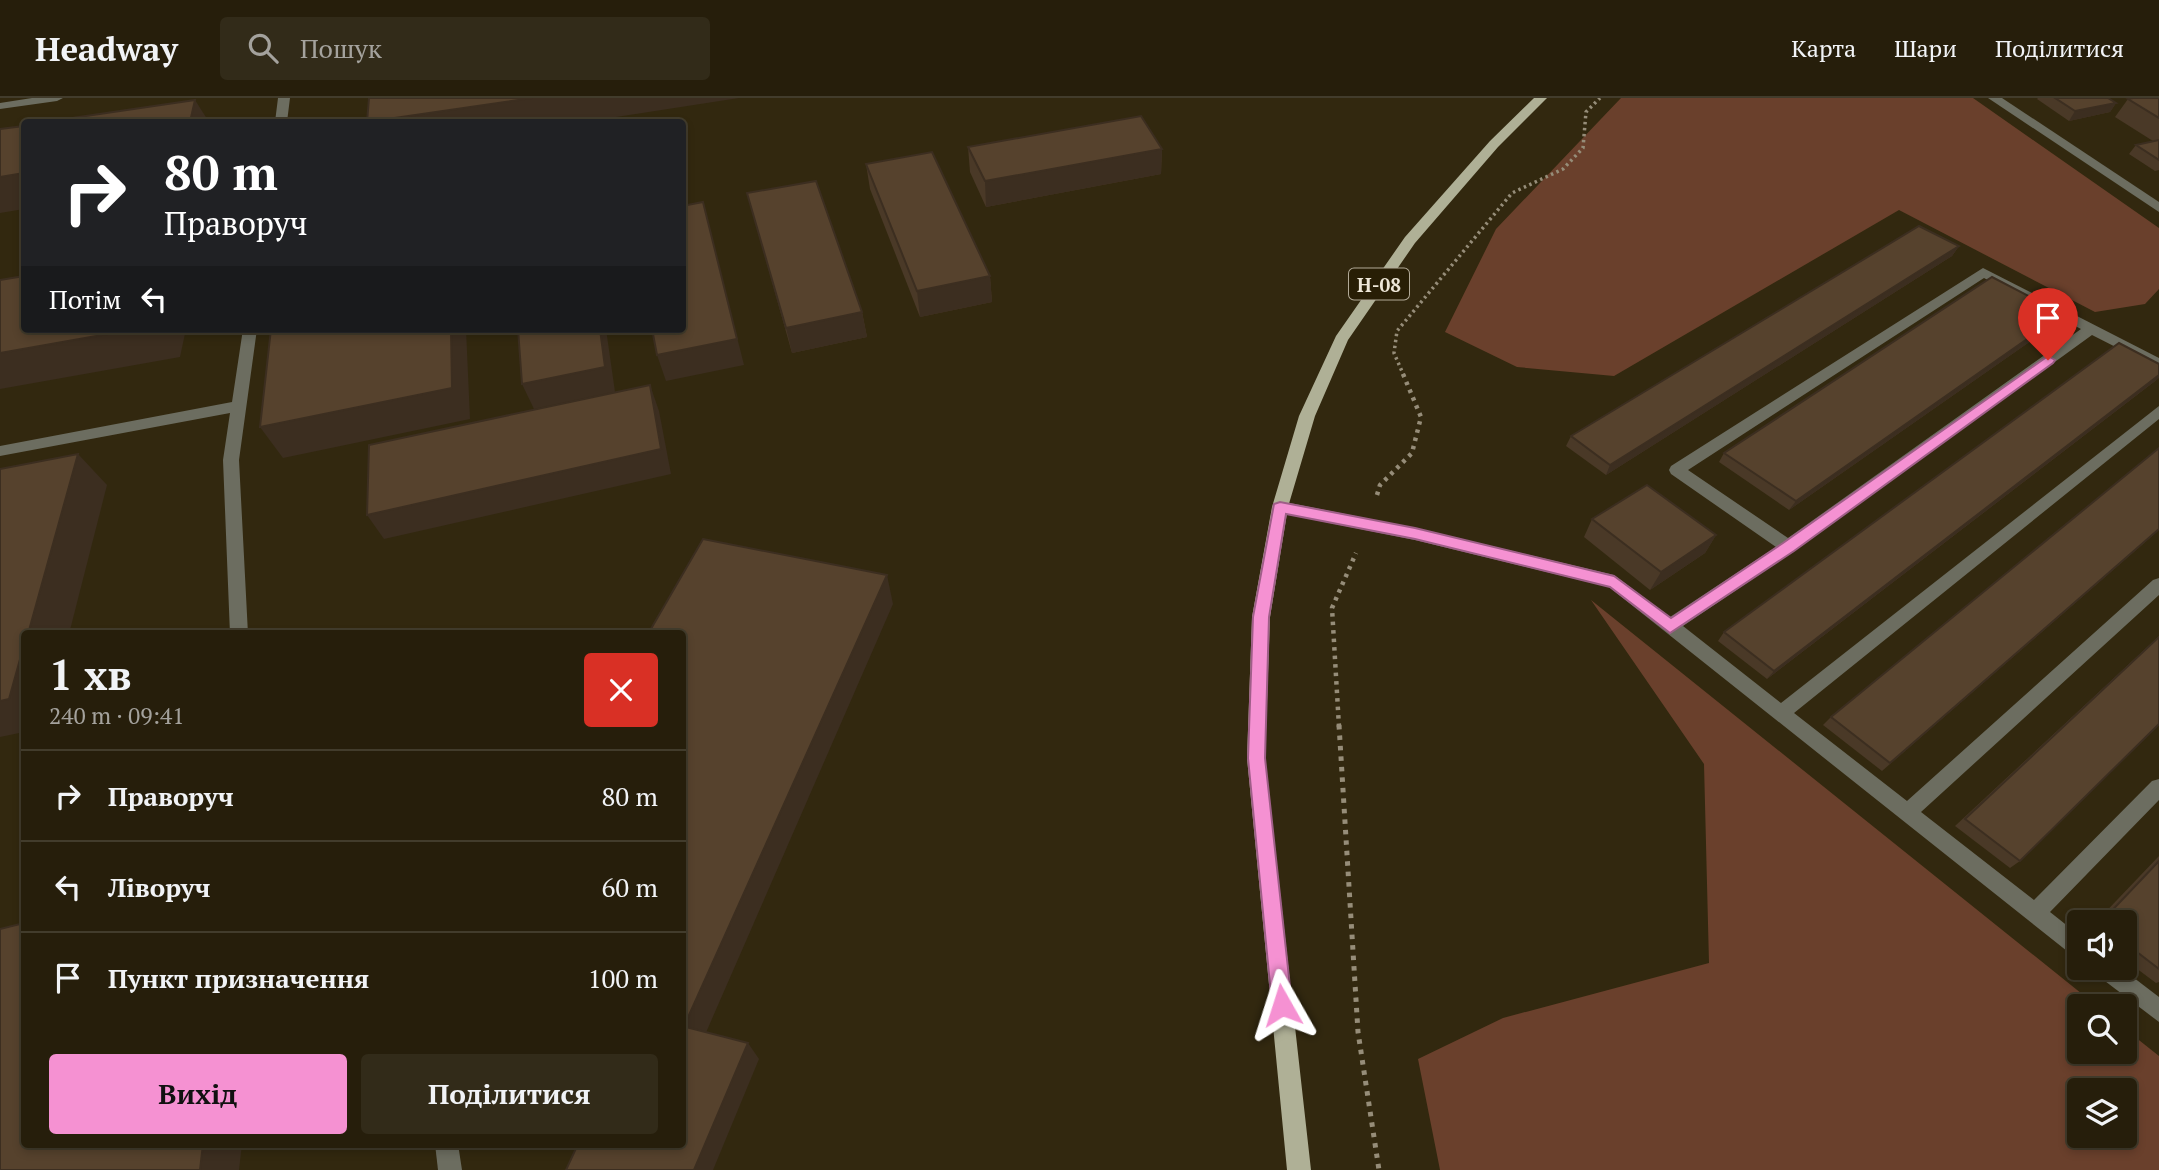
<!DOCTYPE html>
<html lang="uk">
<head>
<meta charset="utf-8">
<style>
	body { margin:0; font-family:"PT Serif",serif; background:#322b19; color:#f1f3f6; height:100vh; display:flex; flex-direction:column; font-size:26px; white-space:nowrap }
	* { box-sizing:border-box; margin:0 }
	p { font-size:23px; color:#a4a29d }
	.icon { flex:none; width:38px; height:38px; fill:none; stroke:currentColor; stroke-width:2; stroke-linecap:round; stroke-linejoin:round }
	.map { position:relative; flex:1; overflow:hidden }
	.details { position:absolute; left:21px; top:532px; width:665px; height:518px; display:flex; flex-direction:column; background:#261e0b; border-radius:7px; box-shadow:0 4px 10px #0003,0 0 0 2px #423c2c }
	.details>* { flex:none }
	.top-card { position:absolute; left:21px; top:21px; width:665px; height:214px; border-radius:7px; box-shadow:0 4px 10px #0003,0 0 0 2px #423c2c; background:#202124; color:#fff; overflow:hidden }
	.controls { position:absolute; left:2067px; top:812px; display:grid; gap:14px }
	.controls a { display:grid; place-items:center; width:70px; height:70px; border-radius:7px; background:#261e0b; box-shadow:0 4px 10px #0003,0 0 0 2px #423c2c; font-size:35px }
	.pin { position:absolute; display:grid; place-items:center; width:60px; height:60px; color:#fff; margin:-72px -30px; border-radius:50% 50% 50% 0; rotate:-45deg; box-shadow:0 0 7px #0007 }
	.pin .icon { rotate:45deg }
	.me { position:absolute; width:77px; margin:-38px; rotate:354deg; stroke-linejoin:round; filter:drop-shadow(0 0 5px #0008) }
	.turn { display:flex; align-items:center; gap:24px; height:147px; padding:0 28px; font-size:32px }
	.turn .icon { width:91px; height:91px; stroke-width:2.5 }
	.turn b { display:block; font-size:49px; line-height:60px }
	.then { display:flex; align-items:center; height:66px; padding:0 28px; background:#0003; gap:14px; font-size:26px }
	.round { display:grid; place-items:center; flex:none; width:74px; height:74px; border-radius:7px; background:#322b19 }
	.head { display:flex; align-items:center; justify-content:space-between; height:119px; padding:0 28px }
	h1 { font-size:42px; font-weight:800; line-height:52px }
	.button { display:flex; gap:14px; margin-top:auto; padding:14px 28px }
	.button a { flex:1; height:80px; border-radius:7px; background:#f591d2; color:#111; font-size:28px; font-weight:800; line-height:80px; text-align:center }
	.button a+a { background:#322b19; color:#f1f3f6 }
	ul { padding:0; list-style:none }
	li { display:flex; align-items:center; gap:21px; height:91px; padding:0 28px; border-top:2px solid #423c2c }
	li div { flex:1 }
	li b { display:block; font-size:26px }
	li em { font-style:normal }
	header { display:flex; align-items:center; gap:42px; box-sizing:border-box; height:98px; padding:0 35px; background:#261e0b; border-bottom:2px solid #423c2c }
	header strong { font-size:33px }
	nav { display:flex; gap:38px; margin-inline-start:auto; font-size:24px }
	.search { width:490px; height:63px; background:#322b19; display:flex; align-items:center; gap:18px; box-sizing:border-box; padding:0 24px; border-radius:7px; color:#a4a29d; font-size:26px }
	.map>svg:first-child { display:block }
	.green { fill:#6a402c; fill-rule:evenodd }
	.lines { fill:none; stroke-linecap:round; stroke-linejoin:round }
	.path-far2 { stroke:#968d79; stroke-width:3.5; stroke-dasharray:2.5 3.5; stroke-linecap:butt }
	.path-far1 { stroke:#968d79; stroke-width:4.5; stroke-dasharray:3.5 5; stroke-linecap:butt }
	.path { stroke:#968d79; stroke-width:5; stroke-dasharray:4.5 6; stroke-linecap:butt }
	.service { fill:#6c6d60; fill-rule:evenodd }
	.minor { fill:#6c6d60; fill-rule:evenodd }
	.primary { fill:#afb096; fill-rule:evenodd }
	.wall { fill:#4a3927 }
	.shaded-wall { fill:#3c2e20 }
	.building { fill:#56422d; stroke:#3c2e20; stroke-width:2 }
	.route { fill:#f591d2; stroke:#9f5e88; stroke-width:2 }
	.labels { text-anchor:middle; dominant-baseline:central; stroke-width:7; stroke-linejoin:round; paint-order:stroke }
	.shield { fill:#281e05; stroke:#b2aa98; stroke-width:2 }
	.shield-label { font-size:19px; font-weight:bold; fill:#ede6d7 }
</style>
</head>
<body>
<header>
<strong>Headway</strong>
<div class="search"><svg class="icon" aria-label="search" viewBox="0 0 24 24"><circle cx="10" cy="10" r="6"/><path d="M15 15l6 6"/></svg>Пошук</div>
<nav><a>Карта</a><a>Шари</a><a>Поділитися</a></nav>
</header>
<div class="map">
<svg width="2159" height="1072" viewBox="0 0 2159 1072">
	<rect width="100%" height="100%" fill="#32280f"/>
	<!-- green -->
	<g class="green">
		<polygon points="1621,0 1973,0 2159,130 2159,191 2145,206 2095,214 1899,112 1614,278 1517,269 1445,234 1496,131"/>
		<path d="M 1591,502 L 2097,908 L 2079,908 L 2079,954 L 2124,954 L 2125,931 L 2159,958 L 2159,1072 L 1440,1072 L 1418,961 L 1503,920 L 1709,865 L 1704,666 ZM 2079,992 L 2124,992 L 2124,1038 L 2079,1038 Z"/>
	</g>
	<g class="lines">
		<!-- path-far2 -->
		<polyline class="path-far2" points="1404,278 1394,255 1397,233 1512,95 1563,71 1583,50 1586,14 1600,0"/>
		<!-- path-far1 -->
		<g class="path-far1">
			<polyline points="1377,397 1380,387 1412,355 1421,319 1403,276"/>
			<polyline points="1339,629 1332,510 1356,455"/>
		</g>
		<!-- path -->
		<polyline class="path" points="1339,627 1358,934 1379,1072"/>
		<!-- service -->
		<g class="service">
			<polygon points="32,0 63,0 57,3 0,11 0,5"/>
			<polygon points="278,0 290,0 287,24 275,24"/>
			<path d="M 1983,170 L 2159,260 L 2159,271 L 2092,237 L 1794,453 L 1683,528 L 1781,605 L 2159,308 L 2159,321 L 1794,615 L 1907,703 L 2153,482 L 2159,480 L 2159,497 L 1921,714 L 2034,802 L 2152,683 L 2159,681 L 2159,702 L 2050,814 L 2079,837 L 2079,860 L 2072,857 L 1609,489 L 1415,442 L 1280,415 L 1272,409 L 1280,403 L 1415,430 L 1614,477 L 1670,519 L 1776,449 L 1671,376 L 1669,372 L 1671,368 ZM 1984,180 L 2081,231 L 1788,440 L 1688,372 Z"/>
			<polygon points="243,231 257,231 239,362 248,536 230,536 223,362 230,315 0,358 0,348 232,304"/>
			<polygon points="2094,870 2121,870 2159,899 2159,924 2097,877"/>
			<polygon points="435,1046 458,1046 462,1072 438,1072"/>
		</g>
		<!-- minor -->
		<polygon class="minor" points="1988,0 2002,0 2159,104 2159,114"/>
		<!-- primary -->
		<polygon class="primary" points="1534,0 1547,0 1498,49 1415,145 1348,242 1315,318 1288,409 1270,519 1265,660 1311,1072 1287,1072 1247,660 1252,519 1272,409 1299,318 1336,238 1405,139 1490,43"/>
	</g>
	<!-- wall -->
	<g class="wall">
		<polygon points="2038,0 2108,0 2116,5 2110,14 2069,23 2037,1"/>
		<polygon points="2159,0 2159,72 2155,73 2129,56 2136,47 2153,43 2115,19 2128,1"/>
		<polygon points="968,49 1162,51 1161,76 986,109 970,74"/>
		<polygon points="866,66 990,178 992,204 920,219 870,91"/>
		<polygon points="747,95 862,214 867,239 792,255"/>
		<polygon points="1959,148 1952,158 1606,377 1566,348 1571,338"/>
		<polygon points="2055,226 1789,412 1719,364 1724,355"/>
		<polygon points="2159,280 1767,581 1718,543 1724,534"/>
		<polygon points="1592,421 1716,437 1705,455 1650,492 1584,439"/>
		<polygon points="2159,432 1882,673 1823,627 1831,619"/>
		<polygon points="2159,538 2159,626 2020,763 2010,770 1955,728"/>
		<polygon points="2159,758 2159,884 2156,885 2124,861 2124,824 2096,824"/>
	</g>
	<!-- shaded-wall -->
	<g class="shaded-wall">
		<polygon points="532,0 739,0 584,24 372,24"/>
		<polygon points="195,2 209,24 190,24"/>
		<polygon points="2116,5 2110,14 2069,23 2075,13"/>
		<polygon points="1162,51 1161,76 986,109 985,83"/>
		<polygon points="24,75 24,111 0,115 0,79"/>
		<polygon points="703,104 744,267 666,283 657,257"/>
		<polygon points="1959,148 1952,158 1606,377 1610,367"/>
		<polygon points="990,178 992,204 920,219 917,193"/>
		<polygon points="862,214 867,239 792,255 786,230"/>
		<polygon points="2063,216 2055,226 1789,412 1796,403"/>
		<polygon points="136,231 186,231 180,259 0,291 0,255"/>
		<polygon points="451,231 466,231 470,321 283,360 260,329"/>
		<polygon points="600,231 606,231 615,294 534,311 522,286"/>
		<polygon points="2159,277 2159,280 1767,581 1774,573"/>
		<polygon points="650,287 659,313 671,376 384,441 367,417"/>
		<polygon points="78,356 107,387 69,536 28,536"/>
		<polygon points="1716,437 1705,455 1650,492 1661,474"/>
		<polygon points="887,477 893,506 701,946 685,926"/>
		<polygon points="24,547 24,634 0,639 0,603"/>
		<polygon points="748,945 759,961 713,1072 694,1072"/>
		<polygon points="203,1046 242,1046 239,1072 200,1072"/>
	</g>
	<!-- building -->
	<g class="building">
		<polygon points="369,0 532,0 367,24"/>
		<polygon points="2055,0 2108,0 2116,5 2075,13"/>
		<polygon points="2133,0 2159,0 2159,20 2128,1"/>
		<polygon points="195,2 190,24 45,24"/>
		<polygon points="1141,18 1162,51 985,83 968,49"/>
		<polygon points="24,28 24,75 0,79 0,31"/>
		<polygon points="2159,42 2159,62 2136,47"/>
		<polygon points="932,54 990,178 917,193 866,66"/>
		<polygon points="816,83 862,214 786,230 747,95"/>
		<polygon points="703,104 737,241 657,257 652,231 682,231 682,108"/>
		<polygon points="1919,128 1959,148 1610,367 1571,338"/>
		<polygon points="24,178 24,231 136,231 0,255 0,182"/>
		<polygon points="1992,179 2063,216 1796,403 1724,355"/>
		<polygon points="271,231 451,231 452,290 260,329"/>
		<polygon points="518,231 600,231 605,269 522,286"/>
		<polygon points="2119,245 2159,266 2159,277 1774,573 1724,534"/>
		<polygon points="650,287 661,351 367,417 369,347"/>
		<polygon points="2159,350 2159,431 1890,665 1831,619"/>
		<polygon points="78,356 28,536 24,536 24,547 9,601 0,603 0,371"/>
		<polygon points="1647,387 1716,437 1661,474 1592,421"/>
		<polygon points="703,441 887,477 685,926 682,925 682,536 648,536"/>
		<polygon points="2159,539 2159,626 2020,763 1965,721"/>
		<polygon points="2159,763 2159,871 2124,844 2124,824 2101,824"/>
		<polygon points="24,825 24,1046 203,1046 200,1072 0,1072 0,831"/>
		<polygon points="682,928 748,945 694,1072 566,1072 578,1046 682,1046"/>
	</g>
	<!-- route -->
	<polygon class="route" points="2048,258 2055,262 2053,265 1794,453 1670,535 1610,489 1415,441 1286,416 1269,519 1265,660 1292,907 1289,914 1282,917 1275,914 1272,907 1248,660 1253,519 1274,406 1280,404 1415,430 1614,478 1671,520 1783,445"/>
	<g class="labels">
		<!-- shield labels -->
		<rect class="shield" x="1349" y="170.5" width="60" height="31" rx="5"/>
		<g class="shield-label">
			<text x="1379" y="186">Н-08</text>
		</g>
	</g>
</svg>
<div class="controls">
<a><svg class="icon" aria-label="sound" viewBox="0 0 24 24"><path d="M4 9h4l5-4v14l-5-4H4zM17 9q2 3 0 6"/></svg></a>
<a><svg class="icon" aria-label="search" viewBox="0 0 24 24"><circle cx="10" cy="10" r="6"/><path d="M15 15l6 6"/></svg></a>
<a><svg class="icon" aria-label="layers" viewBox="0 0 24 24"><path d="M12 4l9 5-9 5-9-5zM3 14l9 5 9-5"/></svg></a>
</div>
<div class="pin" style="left:2048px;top:262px;background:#d93025"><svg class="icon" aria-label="arrive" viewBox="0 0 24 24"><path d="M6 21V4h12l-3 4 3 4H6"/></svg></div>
<svg class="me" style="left:1282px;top:907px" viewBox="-20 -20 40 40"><path d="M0-17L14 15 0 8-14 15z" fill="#f591d2" stroke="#fff" stroke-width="4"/></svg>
<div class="top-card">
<div class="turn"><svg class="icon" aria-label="right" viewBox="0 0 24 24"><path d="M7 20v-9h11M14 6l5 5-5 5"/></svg><div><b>80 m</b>Праворуч</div></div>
<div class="then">Потім<svg class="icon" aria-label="left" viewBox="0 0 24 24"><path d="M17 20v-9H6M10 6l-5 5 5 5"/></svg></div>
</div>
<section class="details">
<div class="head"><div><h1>1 хв</h1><p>240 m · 09:41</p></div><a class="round" style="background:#d93025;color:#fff"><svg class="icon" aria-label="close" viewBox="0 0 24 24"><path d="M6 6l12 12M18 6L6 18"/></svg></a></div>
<ul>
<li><svg class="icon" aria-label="right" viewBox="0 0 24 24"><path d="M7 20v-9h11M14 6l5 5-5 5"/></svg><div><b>Праворуч</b></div><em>80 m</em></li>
<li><svg class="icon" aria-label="left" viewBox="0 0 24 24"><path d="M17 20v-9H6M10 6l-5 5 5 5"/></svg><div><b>Ліворуч</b></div><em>60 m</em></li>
<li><svg class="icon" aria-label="arrive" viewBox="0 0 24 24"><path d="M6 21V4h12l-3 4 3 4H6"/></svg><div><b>Пункт призначення</b></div><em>100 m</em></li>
</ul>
<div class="button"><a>Вихід</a><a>Поділитися</a></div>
</section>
</div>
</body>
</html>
